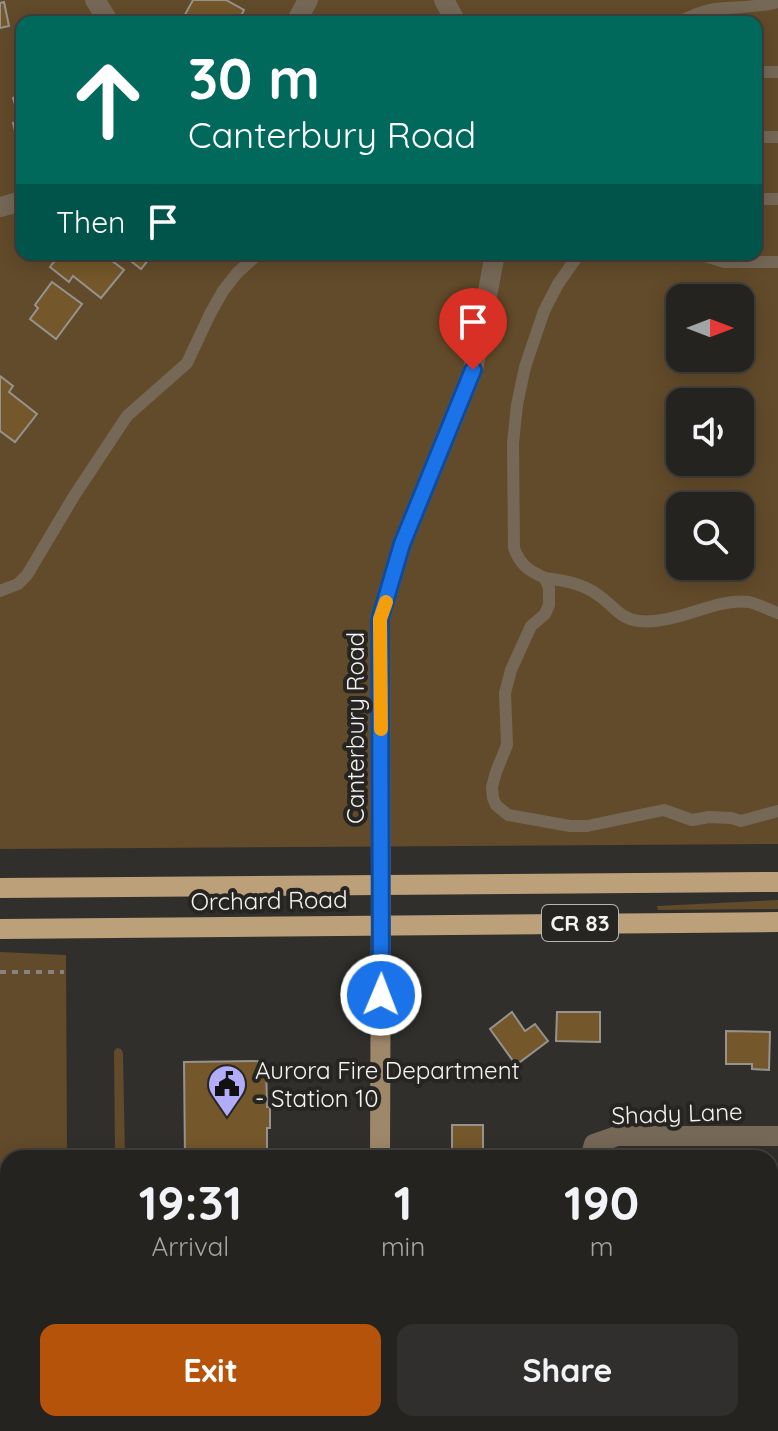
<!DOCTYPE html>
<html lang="en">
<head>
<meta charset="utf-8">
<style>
	body { margin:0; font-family:Quicksand,sans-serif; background:#312f2d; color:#f1f3f6; height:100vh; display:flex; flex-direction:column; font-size:30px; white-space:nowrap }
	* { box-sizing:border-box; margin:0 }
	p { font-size:26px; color:#a3a4a5 }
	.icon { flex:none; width:44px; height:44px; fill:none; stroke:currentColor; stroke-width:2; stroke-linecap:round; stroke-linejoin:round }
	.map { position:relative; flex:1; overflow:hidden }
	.drawer { position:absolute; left:0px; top:1150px; width:778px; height:282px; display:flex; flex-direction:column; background:#252320; border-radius:24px 24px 0 0; box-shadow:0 4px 20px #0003,0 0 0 2px #42403e }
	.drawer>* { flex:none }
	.guide { position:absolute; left:16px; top:16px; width:746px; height:244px; border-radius:16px; box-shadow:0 4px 20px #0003,0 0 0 2px #42403e; background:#00695c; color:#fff; overflow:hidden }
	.needle { width:52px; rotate:90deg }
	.controls { position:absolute; left:666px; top:284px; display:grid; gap:16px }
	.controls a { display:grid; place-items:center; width:88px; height:88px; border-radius:16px; background:#252320; box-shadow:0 4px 20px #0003,0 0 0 2px #42403e; font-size:40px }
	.pin { position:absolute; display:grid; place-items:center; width:68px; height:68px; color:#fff; margin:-82px -34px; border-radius:50% 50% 50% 0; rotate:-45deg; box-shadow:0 0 8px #0007 }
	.pin .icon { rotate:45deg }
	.me { position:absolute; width:88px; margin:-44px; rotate:1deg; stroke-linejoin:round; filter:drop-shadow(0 0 6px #0008) }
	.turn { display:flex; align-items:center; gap:28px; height:168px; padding:0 40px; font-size:36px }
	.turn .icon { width:104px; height:104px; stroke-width:2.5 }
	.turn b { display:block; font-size:56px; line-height:68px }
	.then { display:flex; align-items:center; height:76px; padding:0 40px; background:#0003; gap:16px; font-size:30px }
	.eta { display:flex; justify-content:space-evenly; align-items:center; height:136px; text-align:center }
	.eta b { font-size:48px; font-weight:700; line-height:56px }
	.button { display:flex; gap:16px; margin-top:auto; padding:16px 40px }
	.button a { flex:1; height:92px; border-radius:16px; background:#b45309; color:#fff; font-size:32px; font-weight:700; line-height:92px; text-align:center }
	.button a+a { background:#312f2d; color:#f1f3f6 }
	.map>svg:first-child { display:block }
	.green { fill:#624b2a; fill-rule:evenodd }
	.building { fill:#74572a; stroke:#96938f; stroke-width:2 }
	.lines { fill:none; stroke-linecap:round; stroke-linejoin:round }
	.path { stroke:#868481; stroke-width:4; stroke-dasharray:6 6; stroke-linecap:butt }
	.lane { stroke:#766856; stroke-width:12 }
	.street { stroke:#766856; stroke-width:20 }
	.secondary { stroke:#9d886a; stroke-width:20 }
	.primary { stroke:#bca079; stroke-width:20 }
	.route-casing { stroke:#114b97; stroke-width:20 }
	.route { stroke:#1a73e8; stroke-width:14 }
	.slow { stroke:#f59e0b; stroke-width:14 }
	.labels { text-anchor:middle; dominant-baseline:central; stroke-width:8; stroke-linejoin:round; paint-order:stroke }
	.shield { fill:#272522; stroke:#b7b5b3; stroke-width:2 }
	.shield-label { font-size:22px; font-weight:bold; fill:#f5f3f1 }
	.street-label { font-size:24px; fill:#f5f3f1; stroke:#272522 }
	.poi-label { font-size:24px; fill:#f5f3f1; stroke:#272522; text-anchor:start }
</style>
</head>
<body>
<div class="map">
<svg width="778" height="1431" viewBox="0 0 778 1431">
	<rect width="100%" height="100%" fill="#312f2b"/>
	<!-- green -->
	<g class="green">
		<path d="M 0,0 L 778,0 L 778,844 L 0,849 ZM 22,22 L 756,22 L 756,254 L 22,254 ZM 680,298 L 740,298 L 740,358 L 680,358 ZM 680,402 L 740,402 L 740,462 L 680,462 ZM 680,506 L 740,506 L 740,566 L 680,566 Z"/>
		<polygon points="778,900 778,909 658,910 657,906"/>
		<polygon points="0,952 66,955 67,1158 8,1158 8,1424 352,1424 352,1431 0,1431"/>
		<polygon points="117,1048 121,1049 123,1053 125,1158 115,1158 115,1156 114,1051"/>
	</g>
	<!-- building -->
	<g class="building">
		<polygon points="193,0 226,0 244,10 238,22 181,22"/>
		<polygon points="4,2 9,26 0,28 0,3"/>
		<polygon points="22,95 22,145 19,146 13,123 20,121 13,98"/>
		<polygon points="60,254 70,254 75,258 78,254 103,254 124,270 101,298 73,276 69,282 50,267"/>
		<polygon points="122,254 153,254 141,269"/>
		<polygon points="602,254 633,254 633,260 603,261"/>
		<polygon points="52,282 82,304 56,339 30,319 38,308 35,305"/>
		<polygon points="0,376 13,386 9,392 37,414 15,442 0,431"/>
		<polygon points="512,1012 525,1031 535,1024 548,1041 516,1065 490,1029"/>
		<polygon points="557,1012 600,1012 600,1042 556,1041"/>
		<polygon points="726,1031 770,1032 769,1070 752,1069 752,1064 726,1064"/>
		<polygon points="266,1061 267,1107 270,1107 270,1128 267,1128 267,1158 185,1158 184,1062"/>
		<rect x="452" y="1125" width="31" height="33"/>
		<rect x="770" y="1194" width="8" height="35"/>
		<polygon points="778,1404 778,1431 772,1431 771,1405"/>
		<polygon points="493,1424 522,1424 521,1431 492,1431"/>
		<rect x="654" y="1424" width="37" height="7"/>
	</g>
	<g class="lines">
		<!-- path -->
		<polyline class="path" points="0,972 64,972"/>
		<!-- lane -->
		<g class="lane">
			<path d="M 680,22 C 718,0 734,13 778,2"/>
			<polyline points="756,72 778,72"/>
			<polyline points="756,137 778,137"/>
			<polyline points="756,199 778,199"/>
			<polyline points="699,254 724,262 778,262"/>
			<path d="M 545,578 C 529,571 520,565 514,548 L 513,443 L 517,405 L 525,367 L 544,311 L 558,284 L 579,254"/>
			<polyline points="0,591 18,584 27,575 74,496 127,416 187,363 210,314 223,291 237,273 258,254"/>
			<path d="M 778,613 C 769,610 758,604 749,602 C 716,597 677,625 639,621 C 620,619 613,605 598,595 C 584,584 563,580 545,578 L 549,588 L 549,605 L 545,614 L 531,626 L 511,670 L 505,693 L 507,745 L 496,772 L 492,787 L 493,798 L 496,805 L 508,815 L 570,826 L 587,826 L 664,810 L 692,820 L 709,817 L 731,818 L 741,821 L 778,811"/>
			<polyline points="292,1424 293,1431"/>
		</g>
		<!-- street -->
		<g class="street">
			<polyline points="95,0 109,22"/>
			<polyline points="444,0 456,22"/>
			<polyline points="296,22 308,0"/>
			<polyline points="0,207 22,201"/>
			<polyline points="381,884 380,619 402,544 473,370 495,254"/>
			<polyline points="590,1158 594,1144 617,1136 778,1136"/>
			<polyline points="583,1431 584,1424"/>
		</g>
		<!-- secondary -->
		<g class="secondary">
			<polyline points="380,1158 381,884"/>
			<polyline points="378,1431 380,1424"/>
		</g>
		<!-- primary -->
		<g class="primary">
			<polyline points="0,888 778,882"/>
			<polyline points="0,929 778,922"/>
		</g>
	</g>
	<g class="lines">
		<defs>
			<polyline id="route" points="381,995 380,619 402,544 473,370"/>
		</defs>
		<!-- route casing -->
		<use href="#route" class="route-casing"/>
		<!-- route -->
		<use href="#route" class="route"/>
		<!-- slow -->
		<polyline class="slow" points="381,729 380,619 386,602"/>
	</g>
	<!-- icons -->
	<defs>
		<symbol id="civic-pin" viewBox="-11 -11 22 30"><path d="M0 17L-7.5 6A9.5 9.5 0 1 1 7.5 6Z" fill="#b1adfa" stroke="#272522"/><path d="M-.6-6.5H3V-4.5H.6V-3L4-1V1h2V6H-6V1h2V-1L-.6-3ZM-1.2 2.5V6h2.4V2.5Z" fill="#111"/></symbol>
	</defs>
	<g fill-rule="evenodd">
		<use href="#civic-pin" x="205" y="1062" width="44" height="60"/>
	</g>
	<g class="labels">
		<!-- shield labels -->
		<rect class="shield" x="542" y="905" width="76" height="36" rx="6"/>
		<g class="shield-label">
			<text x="580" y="923">CR 83</text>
		</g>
		<!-- street labels -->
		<g class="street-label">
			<text transform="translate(355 728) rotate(-90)">Canterbury Road</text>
			<text transform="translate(269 900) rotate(-1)">Orchard Road</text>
			<text transform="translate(677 1113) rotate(-2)">Shady Lane</text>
		</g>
		<!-- poi labels -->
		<g class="poi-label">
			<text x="255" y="1070">Aurora Fire Department<tspan x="255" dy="28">- Station 10</tspan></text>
		</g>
	</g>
</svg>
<div class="controls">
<a><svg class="needle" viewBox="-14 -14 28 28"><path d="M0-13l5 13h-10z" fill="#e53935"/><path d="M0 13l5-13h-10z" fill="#a3a4a5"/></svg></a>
<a><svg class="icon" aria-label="sound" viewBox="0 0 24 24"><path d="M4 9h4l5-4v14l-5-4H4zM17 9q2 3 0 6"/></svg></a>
<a><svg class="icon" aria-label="search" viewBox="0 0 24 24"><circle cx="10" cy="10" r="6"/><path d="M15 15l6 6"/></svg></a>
</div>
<div class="pin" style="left:473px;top:370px;background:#d93025"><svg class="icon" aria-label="arrive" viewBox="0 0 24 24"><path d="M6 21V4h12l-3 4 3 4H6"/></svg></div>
<svg class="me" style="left:381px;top:995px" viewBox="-20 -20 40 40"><circle r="17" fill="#1a73e8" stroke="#fff" stroke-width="3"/><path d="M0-11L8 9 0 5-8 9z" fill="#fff"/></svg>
<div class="guide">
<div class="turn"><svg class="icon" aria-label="ahead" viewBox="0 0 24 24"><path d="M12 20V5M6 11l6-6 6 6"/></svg><div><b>30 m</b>Canterbury Road</div></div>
<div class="then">Then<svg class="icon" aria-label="arrive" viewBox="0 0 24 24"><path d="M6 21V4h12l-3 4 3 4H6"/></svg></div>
</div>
<section class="drawer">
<div class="eta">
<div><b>19:31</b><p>Arrival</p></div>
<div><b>1</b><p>min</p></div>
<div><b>190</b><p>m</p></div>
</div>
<div class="button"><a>Exit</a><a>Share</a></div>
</section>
</div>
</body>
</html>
